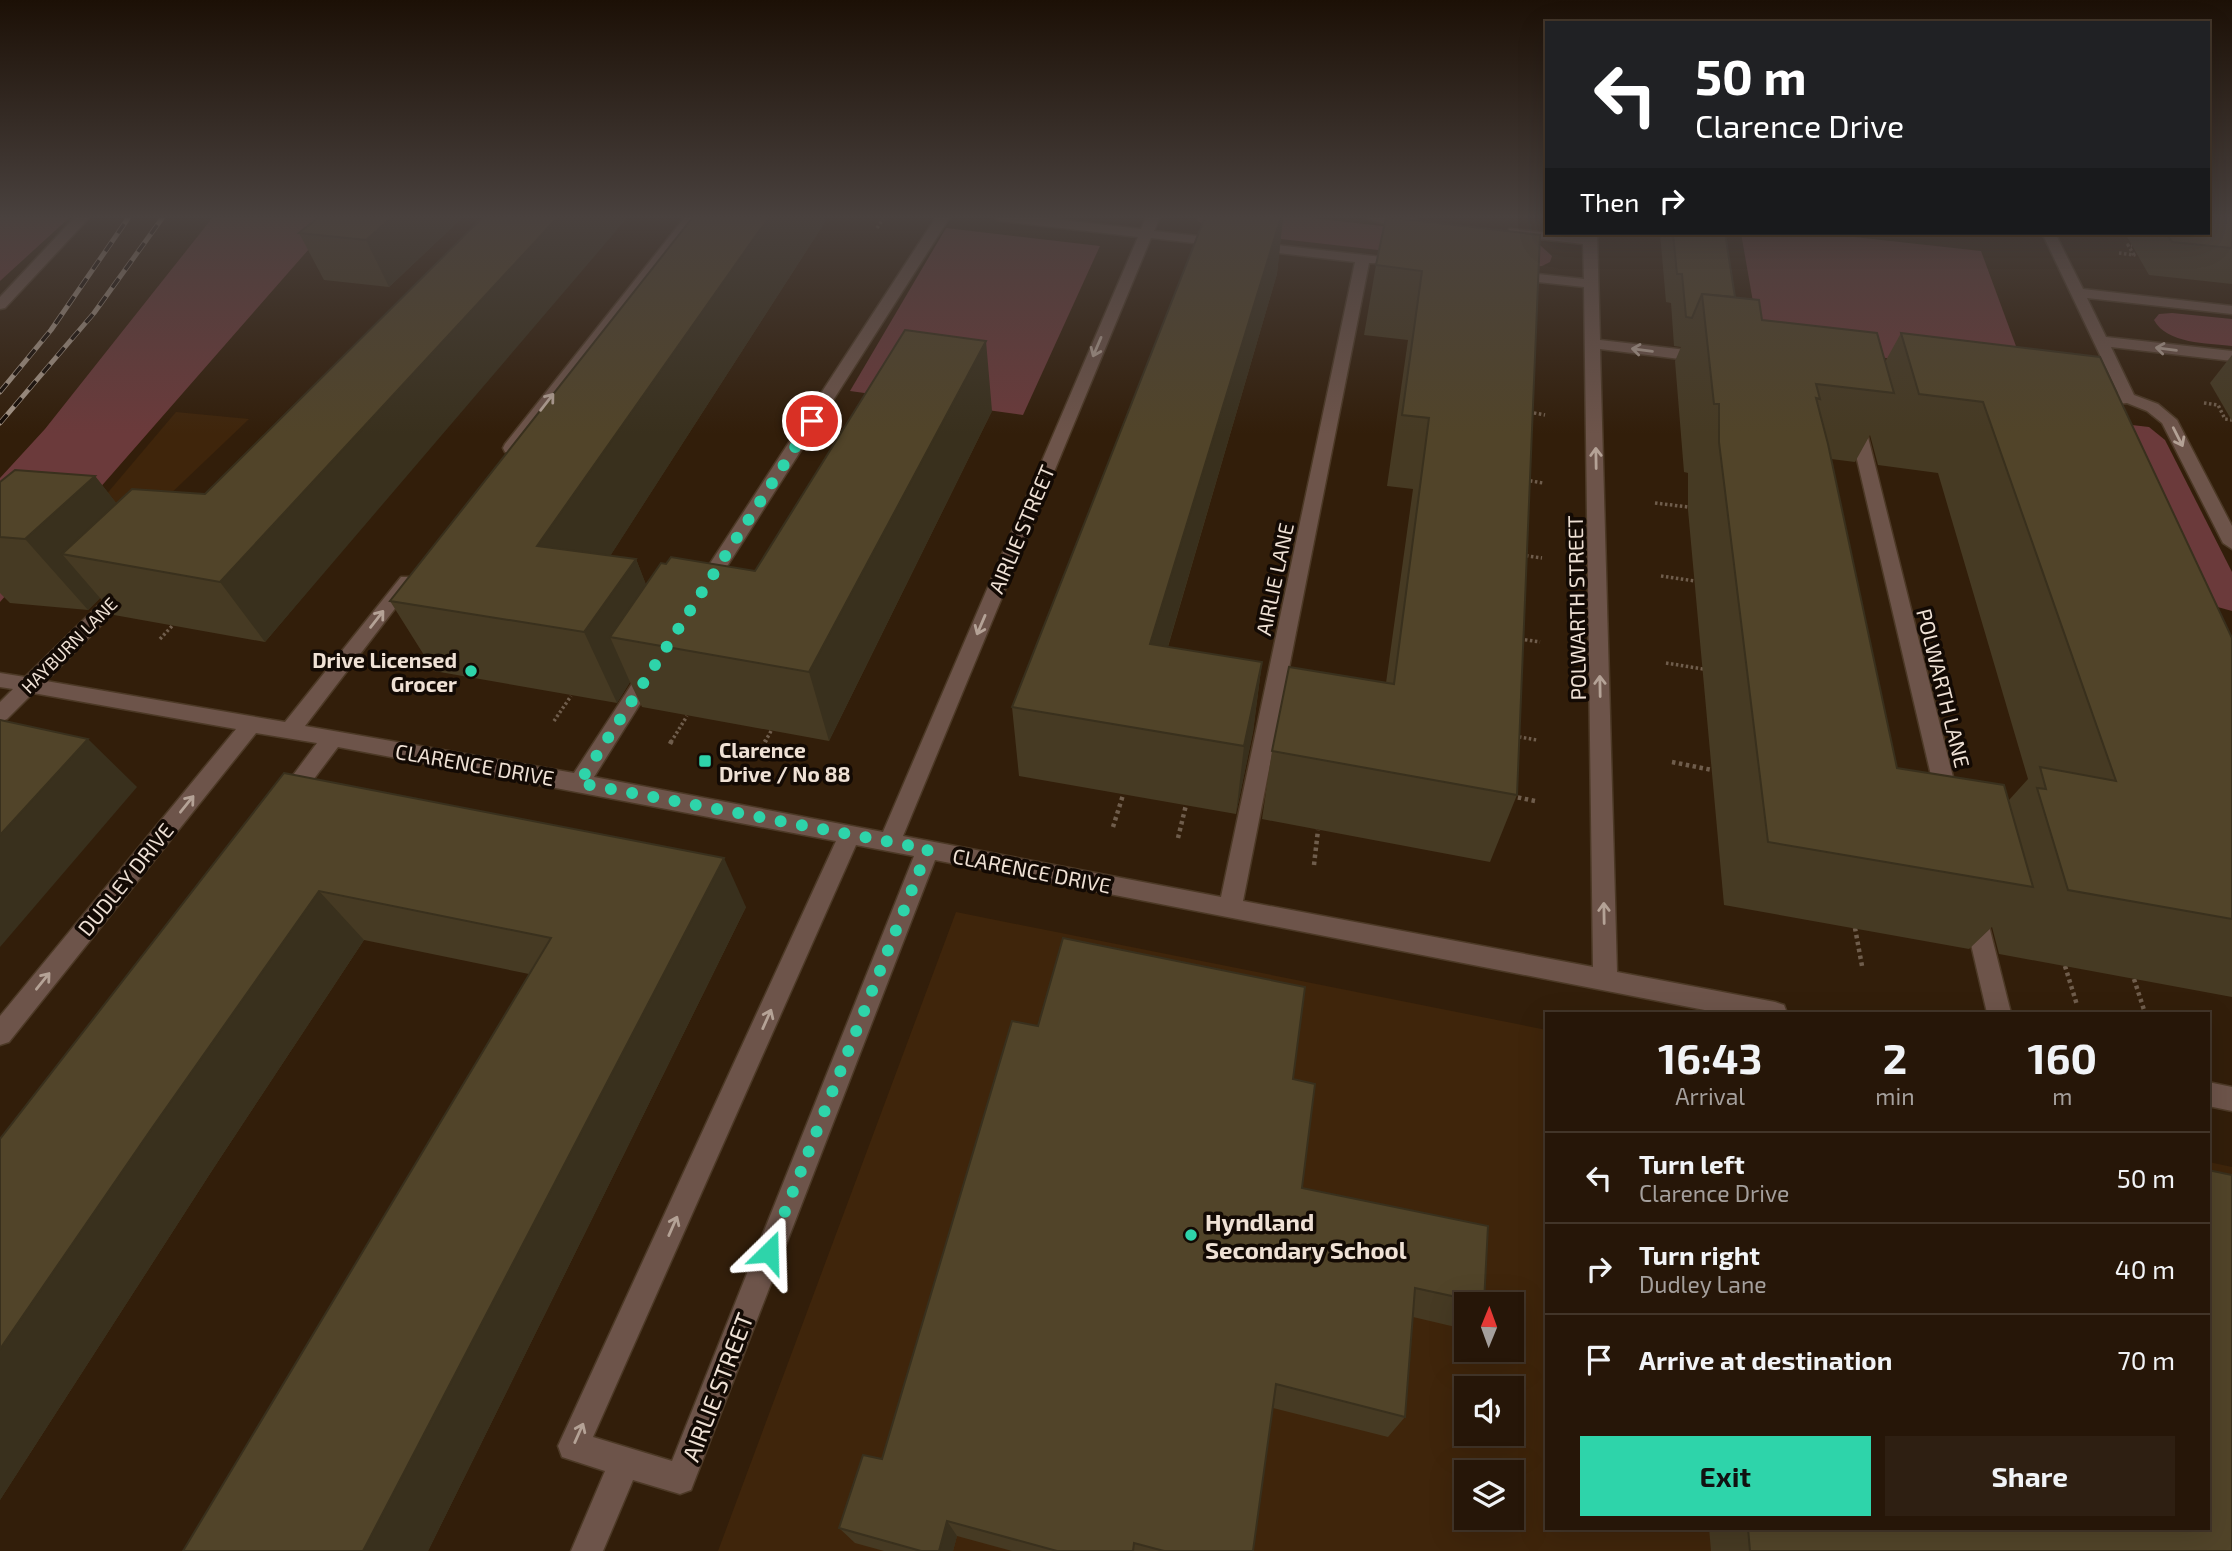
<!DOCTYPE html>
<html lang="en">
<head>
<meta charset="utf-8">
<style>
	body { margin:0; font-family:"Exo 2",sans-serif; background:#2e1f12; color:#f1f3f6; height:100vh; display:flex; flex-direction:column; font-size:26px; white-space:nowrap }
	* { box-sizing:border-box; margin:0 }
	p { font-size:23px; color:#a49f9c }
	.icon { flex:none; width:38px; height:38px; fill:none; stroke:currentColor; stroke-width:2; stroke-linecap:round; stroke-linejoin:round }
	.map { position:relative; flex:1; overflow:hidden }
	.sheet { position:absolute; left:1545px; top:1012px; width:665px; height:518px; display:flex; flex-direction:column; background:#261608; border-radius:0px; box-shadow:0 7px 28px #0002,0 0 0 2px #423529 }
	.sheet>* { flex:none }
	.banner { position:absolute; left:1545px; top:21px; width:665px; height:214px; border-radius:0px; box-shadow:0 7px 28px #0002,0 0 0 2px #423529; background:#202124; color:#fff; overflow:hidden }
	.needle { width:46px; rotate:1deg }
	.tools { position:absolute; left:1454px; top:1292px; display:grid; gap:14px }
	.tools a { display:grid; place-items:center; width:70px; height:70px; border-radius:0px; background:#261608; box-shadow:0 7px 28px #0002,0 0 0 2px #423529; font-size:35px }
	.pin { position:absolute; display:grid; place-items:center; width:60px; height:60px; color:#fff; margin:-30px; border:4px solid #fff; border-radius:50%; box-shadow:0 2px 7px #0007 }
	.me { position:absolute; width:77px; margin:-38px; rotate:22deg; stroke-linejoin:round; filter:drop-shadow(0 0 5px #0008) }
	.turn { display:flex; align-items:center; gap:24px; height:147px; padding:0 35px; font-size:32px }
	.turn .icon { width:91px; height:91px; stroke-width:2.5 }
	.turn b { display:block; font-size:49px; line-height:60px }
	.then { display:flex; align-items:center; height:66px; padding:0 35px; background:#0003; gap:14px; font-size:26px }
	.eta { display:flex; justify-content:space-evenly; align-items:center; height:119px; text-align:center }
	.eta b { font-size:42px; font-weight:700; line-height:49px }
	.cta { display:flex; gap:14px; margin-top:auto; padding:14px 35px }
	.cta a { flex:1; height:80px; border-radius:0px; background:#2ed4aa; color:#111; font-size:28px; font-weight:700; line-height:80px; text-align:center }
	.cta a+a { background:#2e1f12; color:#f1f3f6 }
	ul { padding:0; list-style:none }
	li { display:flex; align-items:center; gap:21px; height:91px; padding:0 35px; border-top:2px solid #423529 }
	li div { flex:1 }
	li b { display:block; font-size:26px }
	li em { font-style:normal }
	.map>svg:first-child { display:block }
	.built { fill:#3f250b; fill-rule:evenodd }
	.green { fill:#6b3a3b }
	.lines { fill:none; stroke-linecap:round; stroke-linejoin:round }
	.minor-casing { stroke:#4c3926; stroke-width:3 }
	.path-far1 { stroke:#6f5d4c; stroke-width:3.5; stroke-dasharray:2.5 2.5; stroke-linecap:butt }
	.path { stroke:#6f5d4c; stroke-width:4.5; stroke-dasharray:3.5 3.5; stroke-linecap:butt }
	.minor { fill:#6d544a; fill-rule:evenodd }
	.rail-casing { stroke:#a79788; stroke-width:5 }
	.rail { stroke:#130a04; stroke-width:3.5; stroke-dasharray:11; stroke-linecap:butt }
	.wall { fill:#463a23; fill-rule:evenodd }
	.shaded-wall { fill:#39301d }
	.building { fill:#514429; stroke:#39301d; stroke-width:2 }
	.oneway { stroke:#b4a296 }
	.route { stroke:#2ed4aa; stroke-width:12; stroke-dasharray:0 21.6 }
	.poi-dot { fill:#2ed4aa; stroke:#130a04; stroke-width:2.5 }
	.labels { text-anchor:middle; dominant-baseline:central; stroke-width:7; stroke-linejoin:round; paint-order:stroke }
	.far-street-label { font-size:18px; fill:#efe1d5; stroke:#130a04 }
	.street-label { font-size:21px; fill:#efe1d5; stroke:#130a04 }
	.poi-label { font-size:21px; font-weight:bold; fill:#efe1d5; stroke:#130a04; text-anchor:end }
	.near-poi-label { font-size:24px; font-weight:bold; fill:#efe1d5; stroke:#130a04; text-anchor:start }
	.near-street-label { font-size:24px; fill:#efe1d5; stroke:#130a04 }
</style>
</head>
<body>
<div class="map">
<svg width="2232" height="1551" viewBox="0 0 2232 1551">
	<rect width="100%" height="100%" fill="#321e0a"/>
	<!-- built -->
	<g class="built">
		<polygon points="176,412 249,419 165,499 103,517 88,516"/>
		<path d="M 956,912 L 1547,1030 L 1547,1528 L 2208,1528 L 2209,1162 L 2232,1167 L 2232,1551 L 718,1551 ZM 1466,1304 L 1512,1304 L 1512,1349 L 1466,1349 ZM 1466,1388 L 1512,1388 L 1512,1433 L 1466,1433 ZM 1466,1472 L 1512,1472 L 1512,1517 L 1466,1517 Z"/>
	</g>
	<!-- green -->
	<g class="green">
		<polygon points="0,217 70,217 0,281"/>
		<polygon points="213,217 337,217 0,602 0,478 45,429"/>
		<polygon points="1199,217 1302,217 1525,242 1540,245 1552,256 1550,262 1542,266 1528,267 1211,231 1197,220"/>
		<polygon points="946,228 1100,246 1023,415 850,391"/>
		<polygon points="1741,233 1818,233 1981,251 2027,376 1760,342"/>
		<path d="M 2172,313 L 2232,319 L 2232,346 C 2207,343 2167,344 2154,320 L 2159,314 Z"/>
		<polygon points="2132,425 2149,427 2165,440 2232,572 2232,611 2214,606 2128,428"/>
	</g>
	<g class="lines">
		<defs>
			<g id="minor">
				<polygon points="75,217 90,217 5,308 0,309 0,297"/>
				<polygon points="685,217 699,217 517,452 505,452 503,448 505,444"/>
				<polygon points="936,217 950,217 710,593 696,593 694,589 696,585"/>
				<path d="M 993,217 L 1036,217 L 1141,229 L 1146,217 L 1160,217 L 1154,231 L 1382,257 L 1382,263 L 1369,263 L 1243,901 L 1593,967 L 1584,287 L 1510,279 L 1503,275 L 1510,271 L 1584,279 L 1583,244 L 1514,236 L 1509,235 L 1509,229 L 1583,236 L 1583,233 L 1597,233 L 1600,340 L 1704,352 L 1712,357 L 1704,362 L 1600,349 L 1617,972 L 1775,1002 L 1784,1005 L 1787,1013 L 1720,1013 L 935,860 L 691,1490 L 680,1494 L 633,1480 L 603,1551 L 571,1551 L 605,1471 L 562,1457 L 558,1446 L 836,841 L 338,747 L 295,804 L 287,806 L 279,804 L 276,798 L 317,743 L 256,733 L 9,1042 L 0,1045 L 0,1016 L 236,729 L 33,693 L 7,719 L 0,722 L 0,702 L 13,689 L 0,687 L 0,673 L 25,677 L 120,584 L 134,584 L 136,588 L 134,592 L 46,681 L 285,722 L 401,577 L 413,577 L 416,581 L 413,585 L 305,726 L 574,773 L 643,667 L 657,667 L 660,672 L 594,777 L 883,832 L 1138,237 L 1000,221 ZM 1151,238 L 1355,262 L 1221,897 L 903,836 ZM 856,845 L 914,856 L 672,1461 L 593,1437 Z"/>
				<path d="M 1365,217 L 1413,217 L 1419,221 C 1409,228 1375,224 1365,217 Z"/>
				<polygon points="2037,233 2055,233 2083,289 2232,306 2232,314 2087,298 2106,337 2232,351 2232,361 2111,347 2134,395 2158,404 2177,420 2232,526 2232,549 2223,543 2162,423 2147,411 2127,403 2114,404 2099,410 2091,405 2103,397 2118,393 2044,237"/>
				<polygon points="1856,416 1864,421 1959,801 1956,807 1948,809 1940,807 1937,801 1848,421"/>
				<polygon points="1974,900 1982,903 1985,910 2011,1013 1987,1013 1963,910 1966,903"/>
				<polygon points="2208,1082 2232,1087 2232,1111 2208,1106"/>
			</g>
		</defs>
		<!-- minor casing -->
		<use href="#minor" class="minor-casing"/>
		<!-- path-far1 -->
		<g class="path-far1">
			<polyline points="877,228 883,219"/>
			<polyline points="2119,253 2134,255 2128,245 2132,246"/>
			<polyline points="2204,403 2218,405 2225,419 2232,420"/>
			<polyline points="1529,412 1545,415"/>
			<polyline points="1525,480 1543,483"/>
			<polyline points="1655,503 1688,507"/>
			<polyline points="1521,555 1542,558"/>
			<polyline points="1661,576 1695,581"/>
			<polyline points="160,639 173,625"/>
			<polyline points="1520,639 1540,642"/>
			<polyline points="1666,663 1703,669"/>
			<polyline points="554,721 571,696"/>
			<polyline points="1514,736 1537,740"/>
			<polyline points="671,742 687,716"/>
			<polyline points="765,742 771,731"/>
		</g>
		<!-- path -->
		<g class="path">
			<polyline points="670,744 672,740"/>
			<polyline points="758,754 766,740"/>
			<polyline points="1672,762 1712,770"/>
			<polyline points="1511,796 1535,801"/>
			<polyline points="1113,827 1123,795"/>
			<polyline points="1178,838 1186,805"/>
			<polyline points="1314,865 1318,830"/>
			<polyline points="1855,928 1862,966"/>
			<polyline points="2065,966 2077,1005"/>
			<polyline points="2134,979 2145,1013"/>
		</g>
		<!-- minor -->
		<use href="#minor" class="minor"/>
		<defs>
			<g id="rail">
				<polyline points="0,392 51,330 129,217"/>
				<polyline points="0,423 94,313 163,217"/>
			</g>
		</defs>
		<!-- rail casing -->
		<use href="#rail" class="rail-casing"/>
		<!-- rail -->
		<use href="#rail" class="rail"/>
	</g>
	<!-- wall -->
	<g class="wall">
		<polygon points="319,217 463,217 389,287 324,280 299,233"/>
		<polygon points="693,217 824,217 825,222 610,556 636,559 646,585 755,571 992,411 829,741 642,707 630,682 617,703 434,671 390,601"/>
		<polygon points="1205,217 1283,217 1277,274 1168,647 1262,662 1253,732 1236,814 1019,776 1012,707"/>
		<polygon points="2232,217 2232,284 2149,275 2125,233 2208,233"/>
		<path d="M 1660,233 L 1725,233 L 1735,297 L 1762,320 L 1885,362 L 1901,333 L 2100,357 L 2232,638 L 2232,997 L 1999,954 L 1992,927 L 1969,949 L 1724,905 L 1688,510 L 1688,473 L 1684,472 L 1675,361 L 1681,347 L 1674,346 L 1671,303 L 1666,302 ZM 1870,435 L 1878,465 L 1938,473 L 2028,779 L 2009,800 L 1897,768 L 1831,459 L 1855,462 Z"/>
		<polygon points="1540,235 1517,795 1490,862 1262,819 1272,751 1386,683 1413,489 1387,486 1408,340 1364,335 1376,265"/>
		<polygon points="2232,355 2232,421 2210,383"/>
		<polygon points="95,476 116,503 376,510 265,642 114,615 100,598 88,610 10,603 0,593 0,482"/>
		<polygon points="284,773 746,907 428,1551 183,1551 529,974 364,940 213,1169 0,1500 0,1139"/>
		<polygon points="1293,1079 1302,1188 1484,1303 1466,1304 1466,1326 1464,1329 1413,1317 1405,1417 1388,1437 1273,1408 1253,1551 1012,1551 957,1536 953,1551 884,1551 855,1543 839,1528 882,1459"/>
		<polygon points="1709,1528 2208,1528 2232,1551 1711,1551"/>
	</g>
	<!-- shaded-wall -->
	<g class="shaded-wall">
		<polygon points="392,217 463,217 389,287 366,240"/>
		<polygon points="558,217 628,217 265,642 220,582"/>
		<polygon points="769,217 824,217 825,222 571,617 537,546"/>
		<polygon points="1281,217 1283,217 1277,274 1148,714 1150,644"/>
		<polygon points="986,341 992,411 829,741 809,672"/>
		<polygon points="95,476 151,547 62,554 100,598 88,610 25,539"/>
		<polygon points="636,559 664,630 610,637 630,682 617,703 584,632"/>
		<polygon points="1262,662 1253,732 1236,814 1244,746"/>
		<polygon points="88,739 137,787 0,947 0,835"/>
		<polygon points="724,858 746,907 428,1551 363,1551"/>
		<polygon points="319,891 364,940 213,1169 0,1500 0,1349 152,1128"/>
		<polygon points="947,1521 957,1536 953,1551 939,1551"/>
	</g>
	<!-- building -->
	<g class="building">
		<polygon points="319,217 392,217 366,240 299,233"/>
		<polygon points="483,217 558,217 220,582 62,554 132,489 205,494"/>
		<polygon points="693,217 769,217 537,546 636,559 584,632 390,601"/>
		<polygon points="1205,217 1281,217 1150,644 1262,662 1244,746 1012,707"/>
		<polygon points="1386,217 1540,235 1517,795 1272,751 1289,667 1394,684 1429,418 1402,415 1422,271 1376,265"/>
		<polygon points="2208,217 2232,217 2232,248 2172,242 2166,233 2208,233"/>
		<polygon points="1673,233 1725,233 1735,297 1702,294 1692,318 1686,317 1682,274 1677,274"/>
		<polygon points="1702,294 1759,300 1762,320 1877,333 1894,393 1816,384 1820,399 1816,398 1828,444 1897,768 2004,785 2033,887 1768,842 1719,442 1719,404 1714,404"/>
		<polygon points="905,330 986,341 809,672 610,637 661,563 666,564 671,557 755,571"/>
		<polygon points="1901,333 2100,357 2232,638 2232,919 2068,890 2037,788 2046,789 2040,767 2116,781 1983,402 1919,394"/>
		<polygon points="15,470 95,476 25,539 0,537 0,482"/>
		<polygon points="0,720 88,739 0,835"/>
		<polygon points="284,773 724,858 363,1551 183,1551 551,938 319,891 152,1128 0,1349 0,1139"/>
		<polygon points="1063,938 1305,987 1293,1079 1315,1084 1302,1188 1488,1226 1484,1303 1415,1288 1405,1417 1276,1384 1253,1551 1164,1551 1134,1543 1133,1551 1057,1551 947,1521 939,1551 921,1551 839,1528 863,1455 882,1459 1012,1021 1038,1026"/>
		<polygon points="2208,1170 2232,1175 2232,1551 1750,1551 1748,1528 2208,1528"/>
	</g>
	<!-- one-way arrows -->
	<defs><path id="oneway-shaft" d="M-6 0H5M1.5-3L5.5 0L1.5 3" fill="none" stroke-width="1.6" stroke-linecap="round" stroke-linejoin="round" transform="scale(1.75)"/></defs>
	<g class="oneway">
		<use href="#oneway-shaft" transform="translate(1097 347) rotate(113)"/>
		<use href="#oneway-shaft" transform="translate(2166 349) rotate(-173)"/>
		<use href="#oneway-shaft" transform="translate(1642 350) rotate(-173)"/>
		<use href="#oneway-shaft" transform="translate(547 402) rotate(-52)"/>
		<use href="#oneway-shaft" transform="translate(2178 437) rotate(63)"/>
		<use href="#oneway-shaft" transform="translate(1596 458) rotate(-91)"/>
		<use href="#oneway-shaft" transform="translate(377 619) rotate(-52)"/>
		<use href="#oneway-shaft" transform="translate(981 625) rotate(113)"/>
		<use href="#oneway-shaft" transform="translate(1600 686) rotate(-91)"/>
		<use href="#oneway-shaft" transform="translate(187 804) rotate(-51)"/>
		<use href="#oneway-shaft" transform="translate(1604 913) rotate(-91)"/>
		<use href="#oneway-shaft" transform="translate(43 981) rotate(-51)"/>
		<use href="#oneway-shaft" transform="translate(767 1019) rotate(-66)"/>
		<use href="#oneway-shaft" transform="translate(673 1226) rotate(-66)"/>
		<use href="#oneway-shaft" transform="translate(579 1433) rotate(-66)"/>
	</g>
	<!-- sky -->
	<linearGradient id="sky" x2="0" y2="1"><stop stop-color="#1c1006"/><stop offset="0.5" stop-color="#49413e"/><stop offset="1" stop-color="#49413e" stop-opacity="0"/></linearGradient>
	<rect width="2232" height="434" fill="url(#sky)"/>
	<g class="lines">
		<!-- route -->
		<polyline class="route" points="769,1252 928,849 579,783 812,421"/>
	</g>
	<!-- markers -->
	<g class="poi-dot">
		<circle cx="471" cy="671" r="7"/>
		<rect x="698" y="754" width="14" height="14" rx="3.5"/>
		<circle cx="1191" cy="1235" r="7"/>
	</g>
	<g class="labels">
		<!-- far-street labels -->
		<g class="far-street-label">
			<text transform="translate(69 645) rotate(-45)">HAYBURN LANE</text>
		</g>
		<!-- street labels -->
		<g class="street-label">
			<text transform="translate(1021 529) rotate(-67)">AIRLIE STREET</text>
			<text transform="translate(1274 579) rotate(-78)">AIRLIE LANE</text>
			<text transform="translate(1576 608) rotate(-91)">POLWARTH STREET</text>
			<text transform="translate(1944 688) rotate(76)">POLWARTH LANE</text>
			<text transform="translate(475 764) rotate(10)">CLARENCE DRIVE</text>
			<text transform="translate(1032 870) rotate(11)">CLARENCE DRIVE</text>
			<text transform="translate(125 879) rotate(-51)">DUDLEY DRIVE</text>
		</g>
		<!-- poi labels -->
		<g class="poi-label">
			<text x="457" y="659">Drive Licensed<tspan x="457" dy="24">Grocer</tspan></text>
			<text x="719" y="749" text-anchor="start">Clarence<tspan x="719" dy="24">Drive / No 88</tspan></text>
		</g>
		<!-- near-poi labels -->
		<g class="near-poi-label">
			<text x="1205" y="1221">Hyndland<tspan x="1205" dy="28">Secondary School</tspan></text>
		</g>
		<!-- near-street labels -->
		<g class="near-street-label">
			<text transform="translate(717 1387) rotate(-69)">AIRLIE STREET</text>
		</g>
	</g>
</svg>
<div class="tools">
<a><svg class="needle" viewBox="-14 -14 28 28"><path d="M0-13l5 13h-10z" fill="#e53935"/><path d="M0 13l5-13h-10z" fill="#a49f9c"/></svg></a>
<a><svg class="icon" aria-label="sound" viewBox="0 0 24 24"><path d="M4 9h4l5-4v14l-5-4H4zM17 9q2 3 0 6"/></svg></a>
<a><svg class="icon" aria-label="layers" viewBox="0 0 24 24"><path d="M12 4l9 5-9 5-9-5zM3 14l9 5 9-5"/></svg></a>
</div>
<div class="pin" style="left:812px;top:421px;background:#d93025"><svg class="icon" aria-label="arrive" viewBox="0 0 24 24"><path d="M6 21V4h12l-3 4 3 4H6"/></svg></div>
<svg class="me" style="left:769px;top:1252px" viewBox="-20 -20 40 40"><path d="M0-17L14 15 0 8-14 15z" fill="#2ed4aa" stroke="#fff" stroke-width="4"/></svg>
<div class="banner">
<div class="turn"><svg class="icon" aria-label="left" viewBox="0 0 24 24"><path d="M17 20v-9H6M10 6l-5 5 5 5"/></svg><div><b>50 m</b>Clarence Drive</div></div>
<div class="then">Then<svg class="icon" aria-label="right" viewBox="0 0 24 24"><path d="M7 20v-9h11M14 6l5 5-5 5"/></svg></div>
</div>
<section class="sheet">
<div class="eta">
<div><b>16:43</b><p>Arrival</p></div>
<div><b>2</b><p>min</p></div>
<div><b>160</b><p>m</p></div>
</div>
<ul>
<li><svg class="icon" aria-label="left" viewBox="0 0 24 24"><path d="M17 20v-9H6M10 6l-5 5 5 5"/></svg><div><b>Turn left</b><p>Clarence Drive</p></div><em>50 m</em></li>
<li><svg class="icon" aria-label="right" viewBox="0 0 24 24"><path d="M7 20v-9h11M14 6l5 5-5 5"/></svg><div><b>Turn right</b><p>Dudley Lane</p></div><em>40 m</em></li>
<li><svg class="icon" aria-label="arrive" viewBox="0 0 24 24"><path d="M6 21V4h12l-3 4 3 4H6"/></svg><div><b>Arrive at destination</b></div><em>70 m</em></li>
</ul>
<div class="cta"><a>Exit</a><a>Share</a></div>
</section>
</div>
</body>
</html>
